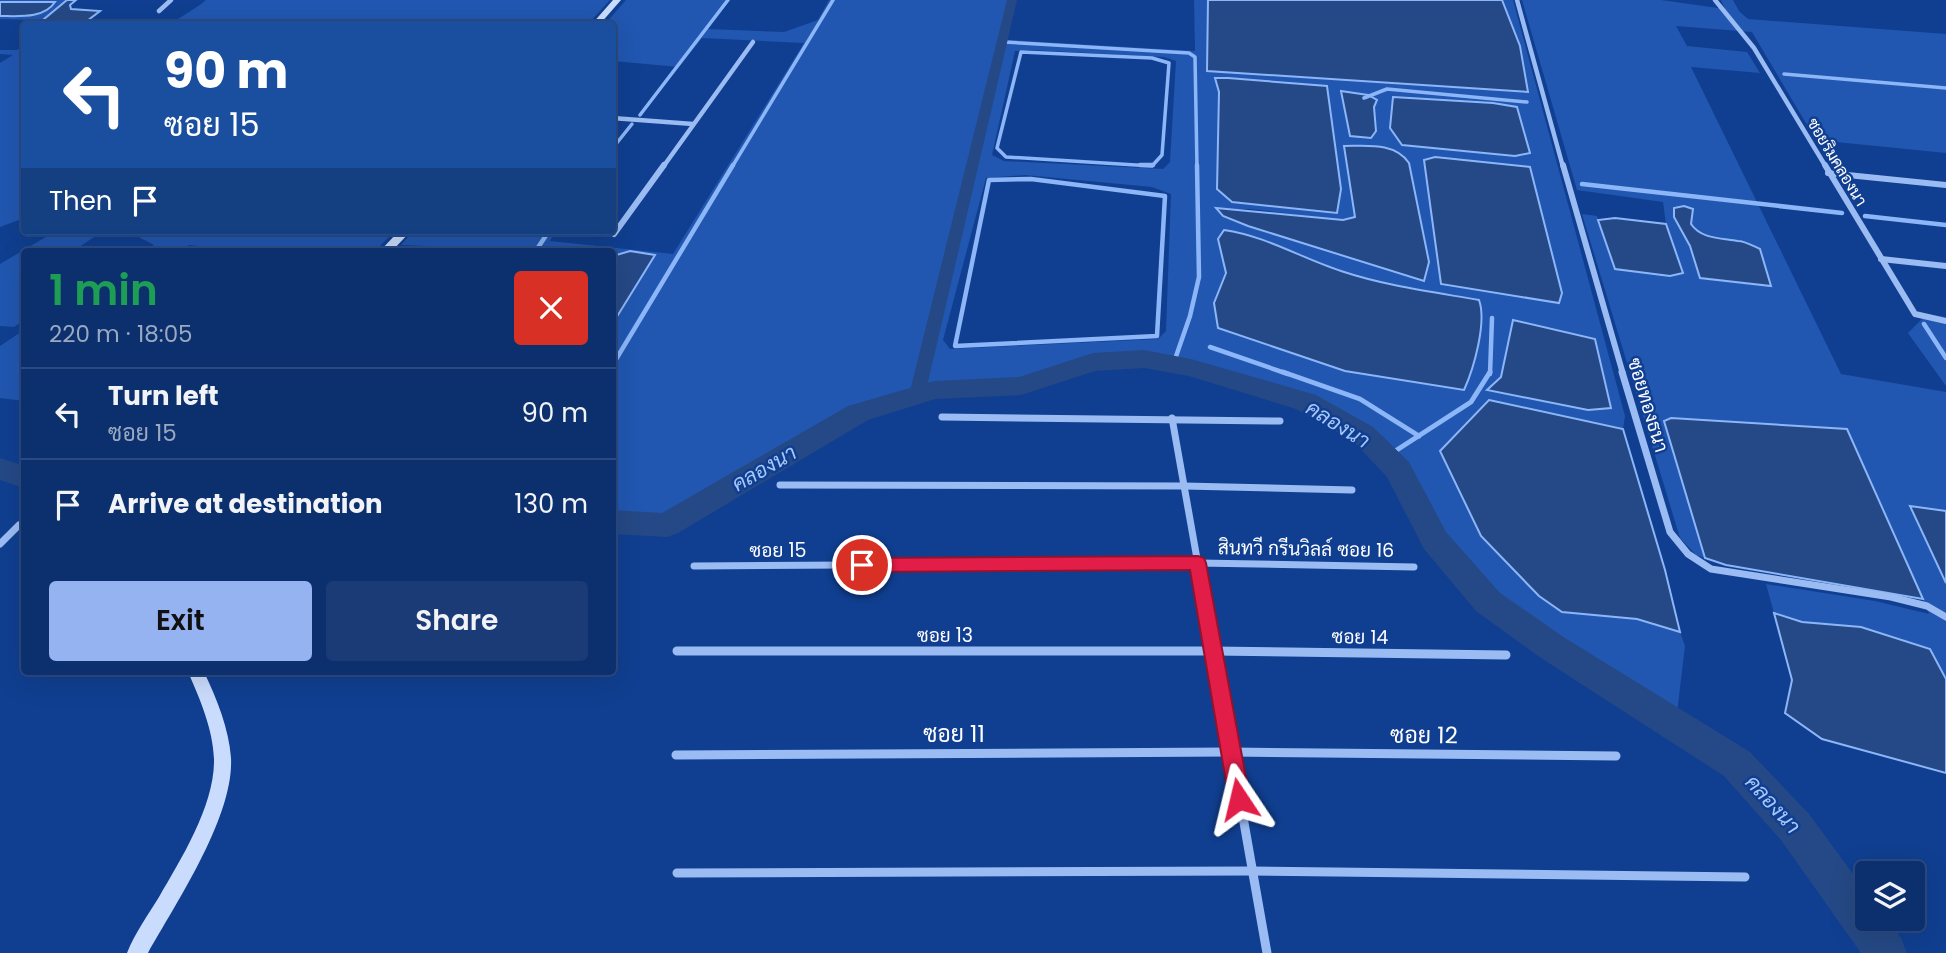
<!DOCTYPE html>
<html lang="en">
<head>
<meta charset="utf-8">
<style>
	body { margin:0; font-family:Poppins,Sarabun,sans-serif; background:#1a3b75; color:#f1f3f6; height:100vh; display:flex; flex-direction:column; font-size:26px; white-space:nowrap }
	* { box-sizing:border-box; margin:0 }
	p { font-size:23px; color:#9aa9c2 }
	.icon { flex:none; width:38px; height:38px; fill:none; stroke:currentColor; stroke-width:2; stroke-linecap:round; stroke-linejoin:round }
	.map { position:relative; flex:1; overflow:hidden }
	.details { position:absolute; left:21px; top:248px; width:595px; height:427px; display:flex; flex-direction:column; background:#0c2f6d; border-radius:7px; box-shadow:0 7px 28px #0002,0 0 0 2px #2c4a80 }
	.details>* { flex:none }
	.top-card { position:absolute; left:21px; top:21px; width:595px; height:214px; border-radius:7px; box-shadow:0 7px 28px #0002,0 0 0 2px #2c4a80; background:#1a4fa0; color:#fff; overflow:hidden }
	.buttons { position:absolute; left:1855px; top:861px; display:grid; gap:14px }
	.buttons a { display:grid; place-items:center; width:70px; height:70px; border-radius:7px; background:#0c2f6d; box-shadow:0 7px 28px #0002,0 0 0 2px #2c4a80; font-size:35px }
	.pin { position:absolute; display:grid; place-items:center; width:60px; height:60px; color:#fff; margin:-30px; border:4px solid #fff; border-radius:50%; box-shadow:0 2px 7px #0007 }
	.me { position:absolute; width:77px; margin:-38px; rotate:350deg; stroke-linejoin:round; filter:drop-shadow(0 0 5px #0008) }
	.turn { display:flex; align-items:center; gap:24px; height:147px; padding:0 28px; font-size:32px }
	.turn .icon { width:91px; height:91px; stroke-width:2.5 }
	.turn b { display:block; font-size:49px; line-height:60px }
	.then { display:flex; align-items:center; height:66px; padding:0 28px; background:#0003; gap:14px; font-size:26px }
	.round { display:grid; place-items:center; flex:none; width:74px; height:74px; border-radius:7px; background:#1a3b75 }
	.headline { display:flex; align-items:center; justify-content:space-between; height:119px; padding:0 28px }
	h1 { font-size:42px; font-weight:600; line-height:52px; color:#1e9e55 }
	.cta { display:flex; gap:14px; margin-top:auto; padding:14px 28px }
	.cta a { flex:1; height:80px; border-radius:7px; background:#95b2f1; color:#111; font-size:28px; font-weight:600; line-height:80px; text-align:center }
	.cta a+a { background:#1a3b75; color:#f1f3f6 }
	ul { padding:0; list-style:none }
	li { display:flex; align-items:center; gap:21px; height:91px; padding:0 28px; border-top:2px solid #2c4a80 }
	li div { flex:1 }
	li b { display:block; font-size:26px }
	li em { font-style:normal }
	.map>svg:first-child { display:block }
	.green { fill:#2157b1; fill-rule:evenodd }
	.water { fill:#254986; stroke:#8cb6f7; stroke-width:2 }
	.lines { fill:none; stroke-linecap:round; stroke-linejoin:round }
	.stream-far2 { stroke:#8cb6f7; stroke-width:3.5 }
	.stream-far1 { stroke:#8cb6f7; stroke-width:4.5 }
	.stream { stroke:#8cb6f7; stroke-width:5 }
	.canal { fill:#254986; fill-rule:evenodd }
	.river { fill:#254986; fill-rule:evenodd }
	.street-far3 { stroke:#9bbcf3; stroke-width:4.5 }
	.street-far2 { stroke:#9bbcf3; stroke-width:6 }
	.street-far1 { stroke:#9bbcf3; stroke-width:7 }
	.street { stroke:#9bbcf3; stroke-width:9 }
	.secondary { fill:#cadcfd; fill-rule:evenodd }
	.route { fill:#e11d48; stroke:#92132f; stroke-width:2 }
	.labels { text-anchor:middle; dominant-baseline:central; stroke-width:5; stroke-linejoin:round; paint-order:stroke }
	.far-street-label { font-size:16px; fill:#fff; stroke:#103f91 }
	.street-label { font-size:19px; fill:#fff; stroke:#103f91 }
	.water-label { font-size:21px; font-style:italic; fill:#a7c7fa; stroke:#103f91 }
	.near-street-label { font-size:23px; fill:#fff; stroke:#103f91 }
</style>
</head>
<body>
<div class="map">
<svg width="1946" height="953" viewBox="0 0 1946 953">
	<rect width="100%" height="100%" fill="#103f91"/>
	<!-- green -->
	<g class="green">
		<polygon points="0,0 67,0 38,24 29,24 35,20 0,19 0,16 33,15 55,2 0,2"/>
		<path d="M 206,0 L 610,0 L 588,24 L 172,24 C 183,14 195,10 206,0 Z"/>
		<path d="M 626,0 L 727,0 L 708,29 L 784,32 L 818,20 L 829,0 L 1015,0 L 1006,40 L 1195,51 L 1194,0 L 1208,0 L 1208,71 L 1520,46 L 1502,0 L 1513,0 L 1625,416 L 1623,429 L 1489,400 L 1440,451 L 1481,536 L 1562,612 L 1637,619 L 1680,632 L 1685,646 L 1677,713 L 1614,676 L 1489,594 L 1446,538 L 1409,466 L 1371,432 L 1338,408 L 1300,392 L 1188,360 L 1139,354 L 1081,361 L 1003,383 L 936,385 L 859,407 L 668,517 L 613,517 L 613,323 L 654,258 L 621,253 L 613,256 L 612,252 L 513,252 L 507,249 L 401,245 L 413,231 L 555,231 L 550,241 L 673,254 L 804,43 L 702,38 L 679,67 L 613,61 L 612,24 L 605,24 ZM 1030,50 L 1164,57 L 1176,61 L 1170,162 L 1163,169 L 1004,161 L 992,155 L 1015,51 ZM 1228,78 L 1327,86 L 1331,128 L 1217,189 L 1219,92 L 1215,79 ZM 1393,97 L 1493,103 L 1530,153 L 1515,156 L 1402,145 ZM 1344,146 C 1368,146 1395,142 1409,163 L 1429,262 L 1424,281 L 1248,226 L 1223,216 L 1217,209 L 1251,209 L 1343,220 L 1355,217 ZM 1435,157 L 1529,167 L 1562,293 L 1559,303 L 1441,284 L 1424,160 ZM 1025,175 L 1152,187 L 1171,194 L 1166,331 L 1158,339 L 950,349 L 943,340 L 986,178 ZM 1224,230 C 1266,236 1301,258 1341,271 C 1385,286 1433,292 1479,300 L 1463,390 L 1345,371 L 1219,328 L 1214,303 L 1226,274 ZM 1501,378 L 1588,410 L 1488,390 Z"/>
		<path d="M 1522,0 L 1661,0 L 1725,9 L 1721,0 L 1733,0 L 1739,11 L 1748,19 L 1946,34 L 1946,153 L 1816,140 L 1752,32 L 1676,26 L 1687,46 L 1747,52 L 1760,73 L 1691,67 L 1841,374 L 1946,392 L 1946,511 L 1910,507 L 1946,583 L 1946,679 L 1930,649 L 1861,627 L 1802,622 L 1774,613 L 1766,584 L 1875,601 L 1929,614 L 1919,590 L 1665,420 L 1705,558 L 1696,555 L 1680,538 L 1582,214 L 1597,216 L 1607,248 L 1683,272 L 1666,224 L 1663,202 L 1577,190 ZM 1684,206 L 1693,209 L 1691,224 C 1701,239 1721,239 1737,241 C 1745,242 1755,249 1762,253 L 1763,267 L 1700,278 L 1690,246 L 1674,217 L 1675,208 Z"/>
		<polygon points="24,46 24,218 0,227 0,63 13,55 0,54 0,50 17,50"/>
		<polygon points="56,231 107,231 97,235 72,252 24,252 24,320 14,327 0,326 0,264"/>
		<polygon points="127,231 395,231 374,252 252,252 189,245 177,252 144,252 154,245"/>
		<polygon points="1927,314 1946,317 1946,386 1908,333"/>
		<polygon points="24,330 24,401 0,398 0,346"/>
	</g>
	<!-- water -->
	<g class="water">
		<polygon points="67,0 76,0 70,5 71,9 100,11 83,24 38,24"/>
		<polygon points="1208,0 1502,0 1520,46 1528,92 1207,71"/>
		<path d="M 0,2 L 55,2 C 44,19 18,16 0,16 Z"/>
		<polygon points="1228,78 1327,86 1341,189 1337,213 1232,202 1217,189 1219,92 1215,78"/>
		<polygon points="1341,91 1368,95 1377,100 1374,107 1376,131 1371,138 1350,136"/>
		<polygon points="1393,97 1493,103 1517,107 1530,153 1515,156 1402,145 1390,128"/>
		<path d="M 1344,146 C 1367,146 1395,142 1409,163 L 1429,262 L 1424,281 L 1248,226 L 1223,216 L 1216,208 L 1343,220 L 1355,217 Z"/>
		<polygon points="1435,157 1530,167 1562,293 1559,303 1441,284 1424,160"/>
		<path d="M 1684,206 L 1693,209 L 1691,224 C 1701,239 1721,238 1738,241 C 1745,241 1753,246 1760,249 L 1771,286 L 1700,278 L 1690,246 L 1674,217 L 1674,208 Z"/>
		<polygon points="1615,218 1666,224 1683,273 1670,276 1615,269 1598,220"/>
		<path d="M 1224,230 C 1266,236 1301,258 1341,271 C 1386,286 1433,292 1479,300 C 1487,322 1474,368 1464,390 L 1345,371 L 1218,328 L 1214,303 L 1226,273 L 1218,239 Z"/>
		<polygon points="630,251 655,255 613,323 613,256"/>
		<polygon points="1513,320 1595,339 1611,408 1588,410 1487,390 1501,377"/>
		<polygon points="1489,400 1623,429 1665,570 1680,632 1637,619 1562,612 1539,596 1481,536 1440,451"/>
		<polygon points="1671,418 1847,429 1923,599 1726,565 1705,558 1664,421"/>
		<polygon points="1910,506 1946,511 1946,583"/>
		<polygon points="1774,613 1802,622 1861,627 1930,649 1946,679 1946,773 1822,739 1785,713 1792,680"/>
	</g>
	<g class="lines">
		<!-- stream-far2 -->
		<g class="stream-far2">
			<polyline points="1004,42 1189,53 1195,57 1197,167"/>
			<polygon points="1021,52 1152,58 1169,63 1162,155 1152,166 1006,157 997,148"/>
			<polyline points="1784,74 1946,88"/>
			<polyline points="1364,98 1387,89 1527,102"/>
			<polyline points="640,115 728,0"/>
			<polyline points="612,149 632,124"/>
			<polyline points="732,167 833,0"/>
		</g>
		<!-- stream-far1 -->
		<g class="stream-far1">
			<polyline points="1140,165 1153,165"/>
			<polygon points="1031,179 1165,196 1157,336 955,346 989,180"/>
			<polyline points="1582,184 1842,213"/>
			<polyline points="1865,216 1946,225"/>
			<polyline points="535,252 549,231"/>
			<polyline points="1924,324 1946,358"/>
			<polyline points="1210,347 1288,374"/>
			<polyline points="1173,365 1190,316 1199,277 1197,165"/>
			<polyline points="612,366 733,165"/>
			<polyline points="1490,374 1492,318"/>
		</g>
		<!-- stream -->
		<g class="stream">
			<polyline points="1283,372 1360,399 1419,436"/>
			<polyline points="1386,457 1471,402 1490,372"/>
		</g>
		<!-- canal -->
		<polygon class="canal" points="1007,0 1017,0 925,395 917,401 909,395"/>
		<!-- river -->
		<g class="river">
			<polygon points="1144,350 1191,359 1316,395 1373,427 1409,462 1446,532 1500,593 1565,638 1750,752 1809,814 1867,893 1867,919 1887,919 1901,938 1907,953 1861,953 1781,840 1724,776 1541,658 1476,611 1424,549 1387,477 1353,441 1296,409 1189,376 1144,368 1095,371 1021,395 935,399 868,420 678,533 667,537 612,534 612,510 662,513 848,406 934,381 1019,377 1093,353"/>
			<polygon points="0,458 24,466 24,488 0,480"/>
		</g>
		<!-- street-far3 -->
		<g class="street-far3">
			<polyline points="1517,0 1563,167"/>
			<polyline points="1715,0 1754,48 1826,167"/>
			<polyline points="159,11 171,0"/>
			<polyline points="612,118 693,124"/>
			<polyline points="663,167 753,42"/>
		</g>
		<!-- street-far2 -->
		<g class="street-far2">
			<polyline points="1563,165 1623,374"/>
			<polyline points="1825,165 1915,314 1946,321"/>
			<polyline points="1828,173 1946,185"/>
			<polyline points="614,234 664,165"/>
			<polyline points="1881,259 1946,266"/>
		</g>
		<!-- street-far1 -->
		<g class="street-far1">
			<polyline points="1622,372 1670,532 1688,554 1711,569 1891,597 1927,606 1946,617"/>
			<polyline points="942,417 1280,421"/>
			<polyline points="1172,418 1210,632"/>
			<polyline points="780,485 1184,486 1352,490"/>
			<polyline points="0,544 19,525"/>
			<polyline points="694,566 1198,563 1414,567"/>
		</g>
		<!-- street -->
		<g class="street">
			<polyline points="1210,630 1267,953"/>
			<polyline points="677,651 1213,651 1506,655"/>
			<polyline points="676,755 1231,752 1616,756"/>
			<polyline points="677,873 1252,871 1745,877"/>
		</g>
		<!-- secondary -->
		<g class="secondary">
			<polygon points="613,0 621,0 600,24 592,24"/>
			<polygon points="399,231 411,231 391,252 379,252"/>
			<path d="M 188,672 L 204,672 C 217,699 229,729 231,758 C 234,817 176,903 148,953 L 127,953 C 135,933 148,915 159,897 C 181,859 215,805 214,759 C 213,729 200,699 188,672 Z"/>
		</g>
	</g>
	<!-- route -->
	<polygon class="route" points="1198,556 1204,558 1206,563 1250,799 1247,806 1239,809 1232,806 1229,799 1190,570 862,572 856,570 853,565 856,560 862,558"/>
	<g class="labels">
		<!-- far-street labels -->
		<g class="far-street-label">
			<text transform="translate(1837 162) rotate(59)">ซอยริมคลองนา</text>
		</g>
		<!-- street labels -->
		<g class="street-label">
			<text transform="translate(1648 405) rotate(73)">ซอยทองธนา</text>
			<text transform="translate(1306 549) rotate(1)">สินทวี กรีนวิลล์ ซอย 16</text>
			<text x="778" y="550">ซอย 15</text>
			<text x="945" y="635">ซอย 13</text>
			<text transform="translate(1360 637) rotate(1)">ซอย 14</text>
		</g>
		<!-- water labels -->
		<g class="water-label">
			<text transform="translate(1338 424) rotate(32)">คลองนา</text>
			<text transform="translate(764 468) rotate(-30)">คลองนา</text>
			<text transform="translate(1773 804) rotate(48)">คลองนา</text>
		</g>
		<!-- near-street labels -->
		<g class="near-street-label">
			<text x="954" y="734">ซอย 11</text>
			<text transform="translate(1424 735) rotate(1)">ซอย 12</text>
		</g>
	</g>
</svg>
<div class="buttons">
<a><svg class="icon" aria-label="layers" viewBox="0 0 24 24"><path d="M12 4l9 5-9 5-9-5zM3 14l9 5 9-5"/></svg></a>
</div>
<div class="pin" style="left:862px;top:565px;background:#d93025"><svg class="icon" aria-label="arrive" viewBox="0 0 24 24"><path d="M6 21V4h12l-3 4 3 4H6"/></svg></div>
<svg class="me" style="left:1239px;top:799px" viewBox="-20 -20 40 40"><path d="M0-17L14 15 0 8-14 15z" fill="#e11d48" stroke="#fff" stroke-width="4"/></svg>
<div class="top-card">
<div class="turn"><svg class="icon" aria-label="left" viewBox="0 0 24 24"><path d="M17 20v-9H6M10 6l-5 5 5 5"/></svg><div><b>90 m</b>ซอย 15</div></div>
<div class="then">Then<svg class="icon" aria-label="arrive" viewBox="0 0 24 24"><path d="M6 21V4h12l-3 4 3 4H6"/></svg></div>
</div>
<section class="details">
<div class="headline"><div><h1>1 min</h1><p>220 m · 18:05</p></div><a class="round" style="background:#d93025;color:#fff"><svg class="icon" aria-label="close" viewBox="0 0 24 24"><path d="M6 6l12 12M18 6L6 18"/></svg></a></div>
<ul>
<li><svg class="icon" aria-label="left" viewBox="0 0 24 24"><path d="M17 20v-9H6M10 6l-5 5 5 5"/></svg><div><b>Turn left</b><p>ซอย 15</p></div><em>90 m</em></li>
<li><svg class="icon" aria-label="arrive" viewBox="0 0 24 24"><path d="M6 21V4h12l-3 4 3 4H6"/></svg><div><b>Arrive at destination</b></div><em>130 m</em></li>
</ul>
<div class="cta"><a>Exit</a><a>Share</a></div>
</section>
</div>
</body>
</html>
